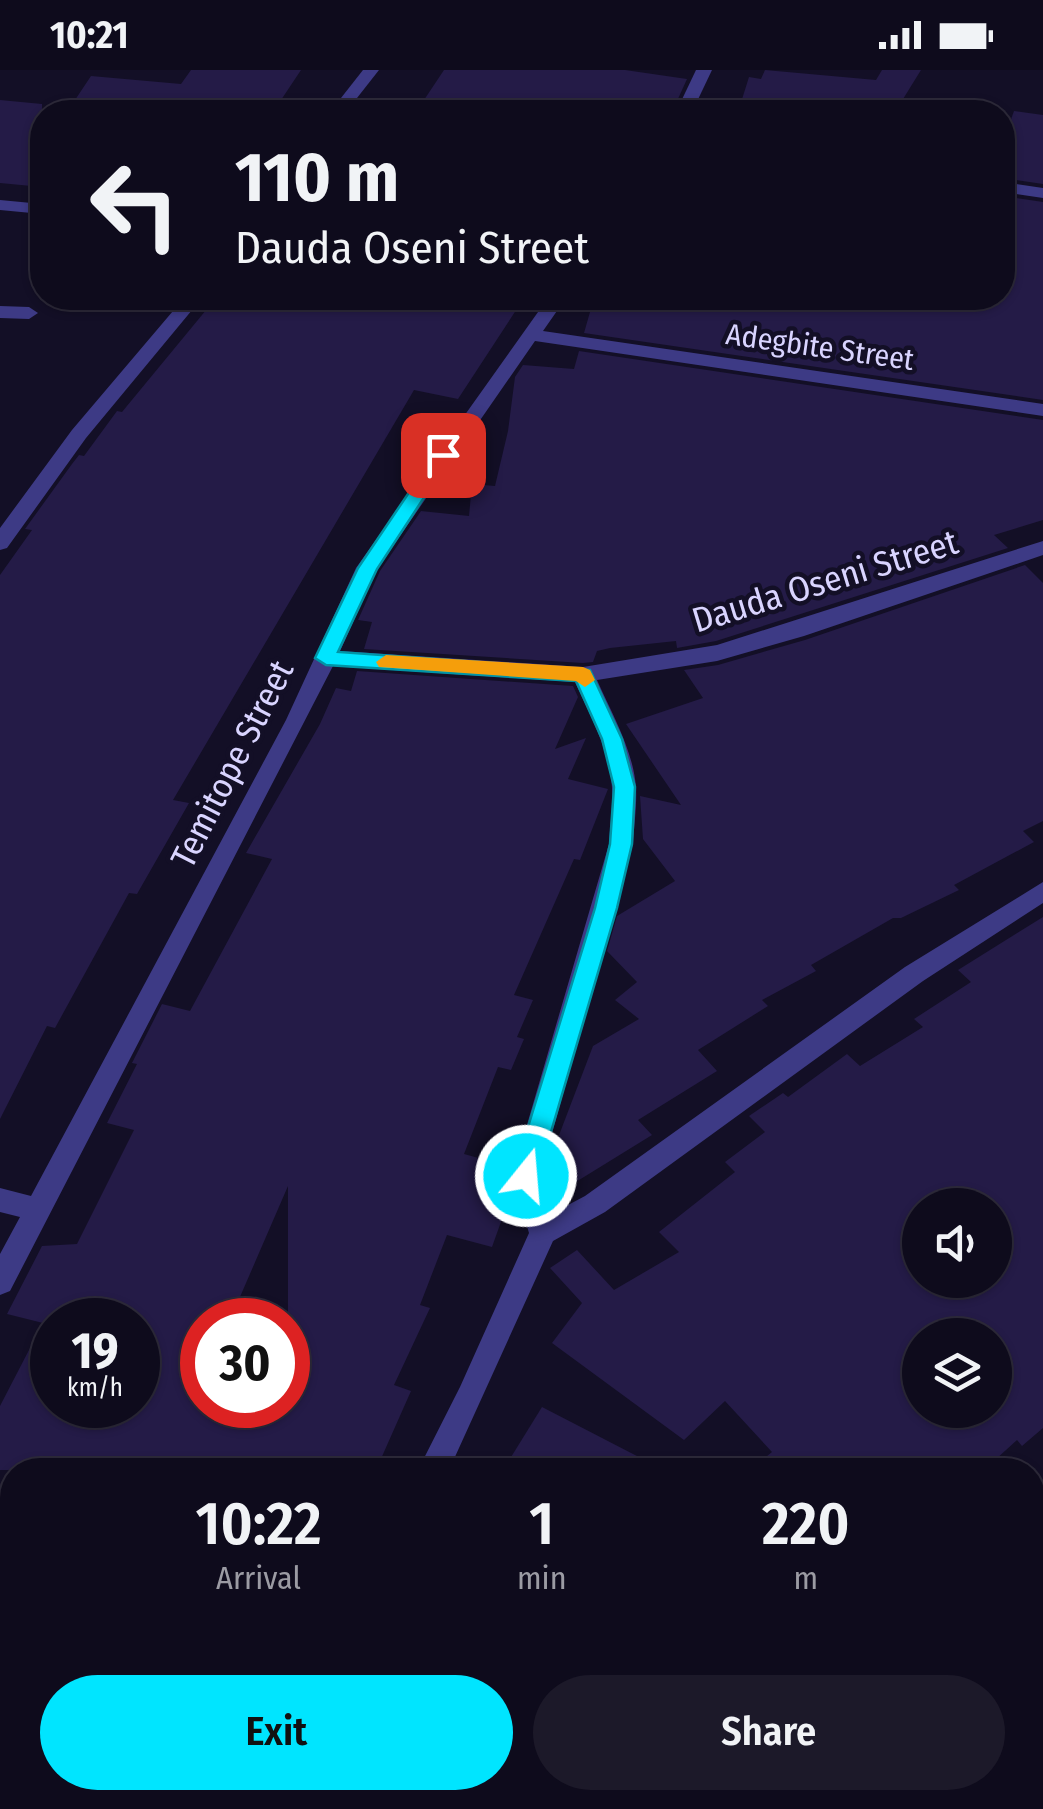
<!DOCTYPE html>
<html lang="en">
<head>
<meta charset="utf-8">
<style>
	body { margin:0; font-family:"Fira Sans Condensed",sans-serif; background:#1c1929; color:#f1f3f6; height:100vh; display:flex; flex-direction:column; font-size:38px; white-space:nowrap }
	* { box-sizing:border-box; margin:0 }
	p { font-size:32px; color:#9b9ba3 }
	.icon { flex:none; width:55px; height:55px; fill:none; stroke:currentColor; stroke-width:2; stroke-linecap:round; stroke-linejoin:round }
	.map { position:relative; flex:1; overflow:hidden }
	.side { position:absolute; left:0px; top:1388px; width:1045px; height:352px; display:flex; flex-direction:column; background:#0e0b1c; border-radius:40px 40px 0 0; box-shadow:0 2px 8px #0004,0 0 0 2px #2e2b3b }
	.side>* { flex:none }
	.guide { position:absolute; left:30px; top:30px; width:985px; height:210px; border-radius:40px; box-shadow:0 2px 8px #0004,0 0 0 2px #2e2b3b; background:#0e0b1c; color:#f1f3f6; overflow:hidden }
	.fabs { position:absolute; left:902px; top:1118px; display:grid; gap:20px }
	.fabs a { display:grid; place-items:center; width:110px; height:110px; border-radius:50%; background:#0e0b1c; box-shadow:0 2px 8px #0004,0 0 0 2px #2e2b3b; font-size:50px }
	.speed { position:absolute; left:30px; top:1228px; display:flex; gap:20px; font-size:50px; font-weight:700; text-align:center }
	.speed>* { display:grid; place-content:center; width:130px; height:130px; border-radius:50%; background:#0e0b1c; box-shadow:0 2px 8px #0004,0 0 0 2px #2e2b3b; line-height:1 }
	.speed small { font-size:25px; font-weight:400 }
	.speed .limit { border:15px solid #d22; background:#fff; color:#111 }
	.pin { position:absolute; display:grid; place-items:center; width:85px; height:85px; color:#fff; margin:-42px; border-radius:20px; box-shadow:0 5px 15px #0006 }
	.me { position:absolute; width:110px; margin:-55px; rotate:17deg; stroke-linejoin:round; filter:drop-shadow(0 0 8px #0008) }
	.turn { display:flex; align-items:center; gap:35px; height:210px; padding:0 40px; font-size:45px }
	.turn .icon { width:130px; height:130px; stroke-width:2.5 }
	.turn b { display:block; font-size:70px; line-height:85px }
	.eta { display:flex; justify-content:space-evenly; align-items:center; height:170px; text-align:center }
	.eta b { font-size:60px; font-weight:600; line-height:70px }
	.action { display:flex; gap:20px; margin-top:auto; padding:20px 40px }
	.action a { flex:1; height:115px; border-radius:60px; background:#00e5ff; color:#111; font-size:40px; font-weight:600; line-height:115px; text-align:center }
	.action a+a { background:#1c1929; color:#f1f3f6 }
	.status { display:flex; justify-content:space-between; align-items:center; height:70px; padding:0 50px; background:#0e0b1c; direction:ltr }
	.status svg { height:28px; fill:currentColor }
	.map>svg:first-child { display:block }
	.building { fill:#241b47; fill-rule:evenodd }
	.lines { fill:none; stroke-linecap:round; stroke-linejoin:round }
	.minor { fill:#3d3a85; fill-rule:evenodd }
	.route { fill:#00e5ff; stroke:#0095a6; stroke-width:2.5 }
	.slow { fill:#f59e0b }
	.labels { text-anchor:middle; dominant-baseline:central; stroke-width:9; stroke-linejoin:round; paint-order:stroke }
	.far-street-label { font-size:30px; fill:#d9d4ff; stroke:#130f26 }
	.street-label { font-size:35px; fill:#d9d4ff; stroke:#130f26 }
</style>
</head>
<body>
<div class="status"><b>10:21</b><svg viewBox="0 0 49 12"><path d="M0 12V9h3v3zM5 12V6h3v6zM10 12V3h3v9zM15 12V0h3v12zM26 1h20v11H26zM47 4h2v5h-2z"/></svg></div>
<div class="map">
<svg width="1043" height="1739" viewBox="0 0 1043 1739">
	<rect width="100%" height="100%" fill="#130f26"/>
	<!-- building -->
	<g class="building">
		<polygon points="191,0 301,0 273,42 67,42 91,6 181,14"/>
		<polygon points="444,0 625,0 687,9 672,42 416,42"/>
		<polygon points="765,0 876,10 882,0 921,0 895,42 738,42 749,7 761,9"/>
		<polygon points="0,30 42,34 42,117 0,113"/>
		<polygon points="1014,41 1043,45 1043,114 1002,108 1002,75"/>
		<polygon points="1002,126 1043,132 1043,330 584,263 594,228 1002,228 1002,191 1012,172 1002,170"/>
		<polygon points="216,228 524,228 458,329 414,320 173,730 189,733 137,824 129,823 55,958 47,956 0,1049 0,505 32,460 25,459 72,394 79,385 84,386 117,341 122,342"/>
		<polygon points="579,281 1043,350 1043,450 994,465 1008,478 716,571 677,578 676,571 610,578 597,581 593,592 583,593 364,579 372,552 358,550 380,501 421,441 469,446 472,414 495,416 508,361 515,307 523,295 574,299"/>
		<polygon points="1025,495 1043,513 1043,751 1023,761 1034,772 954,815 959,820 901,848 893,848 811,895 816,901 762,930 768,936 698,980 717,1001 638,1050 652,1065 558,1123 545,1102 593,976 639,949 615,930 637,912 607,881 617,846 675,811 643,769 640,726 681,735 626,654 703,628 684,600 718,595 805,570"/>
		<path d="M 357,601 L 573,616 L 578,627 L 555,679 L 586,668 L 568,709 L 608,719 L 580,790 L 574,789 L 514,925 L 533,930 L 517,967 L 524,969 L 511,1000 L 498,997 L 464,1084 L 511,1097 L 508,1107 L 512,1121 L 492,1177 L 447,1165 L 420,1235 L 430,1238 L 394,1315 L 411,1321 L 376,1400 L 0,1400 L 0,1336 L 43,1253 L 7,1244 L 42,1176 L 77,1174 L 134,1060 L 107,1053 L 137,994 L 132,993 L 162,934 L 190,941 L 272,789 L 246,783 L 320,654 L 336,618 L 351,621 ZM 288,1116 L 288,1335 L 202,1335 L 202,1250 L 230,1250 ZM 52,1250 L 138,1250 L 138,1335 L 52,1335 Z"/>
		<path d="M 1043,847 L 1043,1358 L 1022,1376 L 1017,1370 L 984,1400 L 750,1400 L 772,1382 L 725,1331 L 684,1370 L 552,1273 L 582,1233 L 550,1198 L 577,1180 L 614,1220 L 679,1182 L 659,1162 L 735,1102 L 725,1092 L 765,1062 L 749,1046 L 783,1023 L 788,1027 L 847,984 L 860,996 L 923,957 L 914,949 L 971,912 L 958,900 ZM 920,1135 L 995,1135 L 995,1210 L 920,1210 ZM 920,1265 L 995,1265 L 995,1340 L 920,1340 Z"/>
		<polygon points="542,1337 664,1400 503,1400"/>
	</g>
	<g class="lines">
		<!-- minor -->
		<g class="minor">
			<polygon points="363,0 379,0 346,42 330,42"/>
			<polygon points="696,0 712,0 692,42 676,42"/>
			<polygon points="1002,112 1043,118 1043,128 1002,122"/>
			<polygon points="0,130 42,134 42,144 0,140"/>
			<polygon points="184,228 202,228 86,368 7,478 0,480 0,458 72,360"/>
			<path d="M 548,228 L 566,228 L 543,261 L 1043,334 L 1043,346 L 535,271 L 377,499 L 340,581 L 583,597 L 717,575 L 1043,471 L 1043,485 L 804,566 L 717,591 L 597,610 C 612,644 633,680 636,717 C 637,735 634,756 633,774 L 540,1106 L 551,1144 L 585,1126 L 905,897 L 1043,812 L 1043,833 L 923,911 L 605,1142 L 553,1171 L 449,1400 L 418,1400 L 460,1317 L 529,1163 L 512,1106 L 609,774 C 610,756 613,736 612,718 C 610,681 590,645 575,612 L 333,596 L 10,1221 L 0,1225 L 0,1184 L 20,1147 L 0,1142 L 0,1118 L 31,1126 L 286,650 L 356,498 Z"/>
			<polygon points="0,236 29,237 38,243 29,249 0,248"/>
			<polygon points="1043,1427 1043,1473 1032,1477 1032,1431"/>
			<polygon points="352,1728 398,1728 403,1739 357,1739"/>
			<polygon points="914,1728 948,1728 944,1739 910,1739"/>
		</g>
	</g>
	<!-- route -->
	<polygon class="route" points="443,379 452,385 377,499 338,582 590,600 622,669 635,717 632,774 617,838 538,1106 534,1114 526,1117 517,1114 513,1106 595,838 610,774 614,717 602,669 576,611 326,595 315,588 358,498 437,381"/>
	<!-- slow -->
	<polygon class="slow" points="386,585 583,597 590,600 595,610 585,617 576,611 379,597 376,592"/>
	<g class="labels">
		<!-- far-street labels -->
		<g class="far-street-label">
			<text transform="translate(820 277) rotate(8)">Adegbite Street</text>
		</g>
		<!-- street labels -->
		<g class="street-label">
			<text transform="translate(825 511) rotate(-17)">Dauda Oseni Street</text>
			<text transform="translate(232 694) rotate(-63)">Temitope Street</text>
		</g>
	</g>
</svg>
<div class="fabs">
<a><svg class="icon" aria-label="sound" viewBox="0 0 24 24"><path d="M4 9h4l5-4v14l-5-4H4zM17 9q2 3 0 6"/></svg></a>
<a><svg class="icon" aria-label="layers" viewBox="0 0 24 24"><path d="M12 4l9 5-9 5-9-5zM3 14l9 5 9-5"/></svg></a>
</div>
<div class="speed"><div>19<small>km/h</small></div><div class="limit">30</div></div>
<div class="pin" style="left:443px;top:385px;background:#d93025"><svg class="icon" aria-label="arrive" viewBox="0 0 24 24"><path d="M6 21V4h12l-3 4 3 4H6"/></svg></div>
<svg class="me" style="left:526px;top:1106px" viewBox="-20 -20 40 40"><circle r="17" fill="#00e5ff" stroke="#fff" stroke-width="3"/><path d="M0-11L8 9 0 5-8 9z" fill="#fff"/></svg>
<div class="guide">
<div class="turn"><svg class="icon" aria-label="left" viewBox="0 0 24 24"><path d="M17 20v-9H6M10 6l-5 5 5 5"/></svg><div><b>110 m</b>Dauda Oseni Street</div></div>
</div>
<section class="side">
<div class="eta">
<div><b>10:22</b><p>Arrival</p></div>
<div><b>1</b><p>min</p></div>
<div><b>220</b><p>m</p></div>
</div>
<div class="action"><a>Exit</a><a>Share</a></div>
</section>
</div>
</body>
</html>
